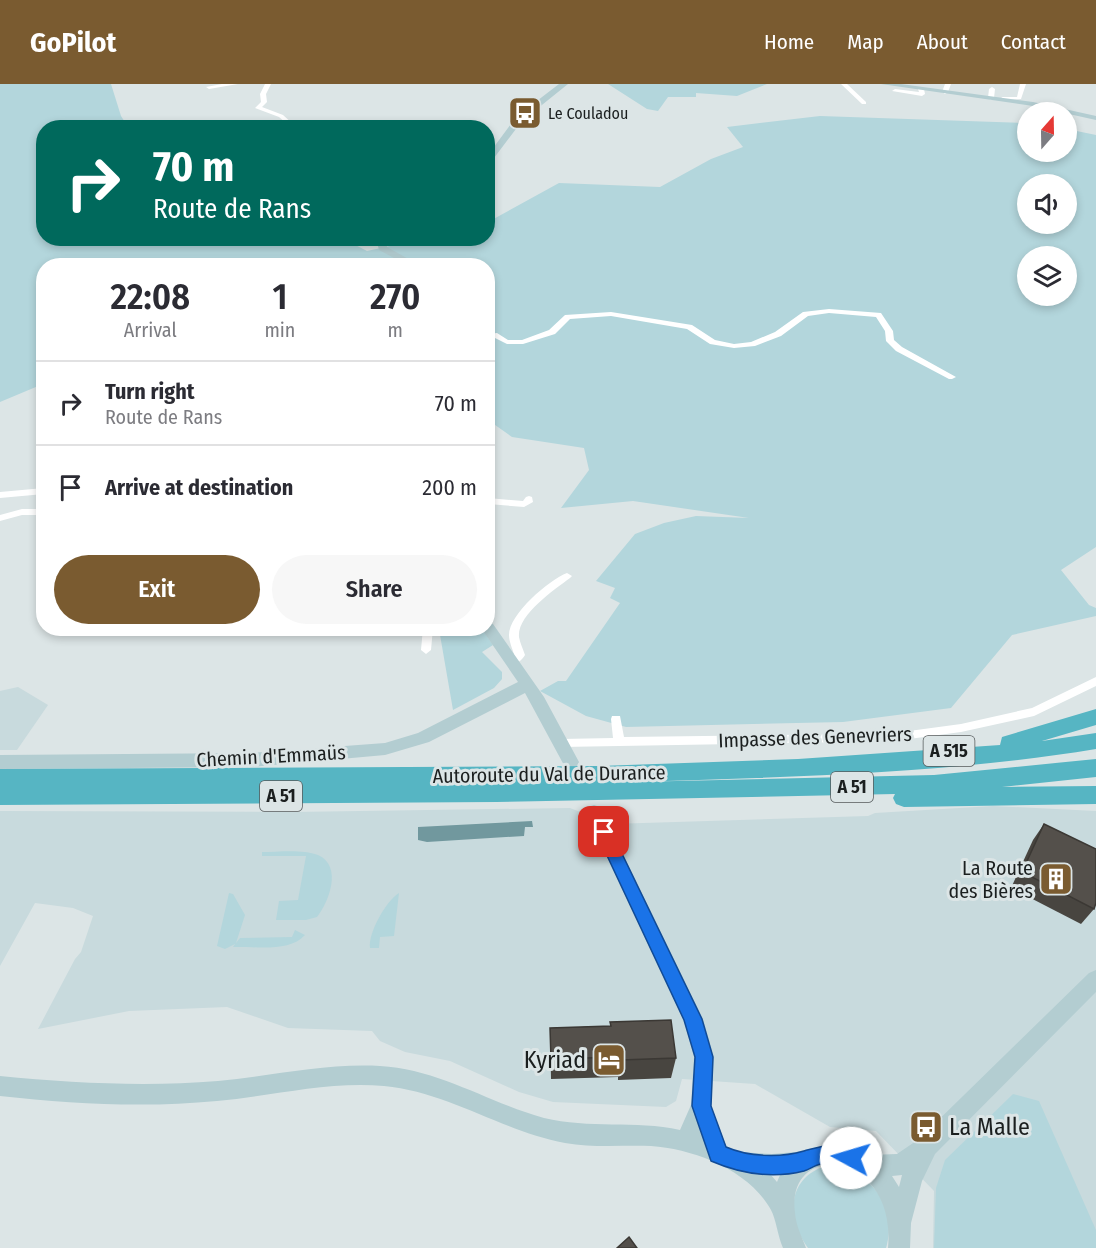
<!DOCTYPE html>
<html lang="en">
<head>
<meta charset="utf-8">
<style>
	body { margin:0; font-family:"Fira Sans Condensed",sans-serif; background:#f7f7f7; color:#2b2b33; height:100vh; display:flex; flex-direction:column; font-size:22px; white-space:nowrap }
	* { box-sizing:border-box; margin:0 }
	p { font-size:20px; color:#7c7c81 }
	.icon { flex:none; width:33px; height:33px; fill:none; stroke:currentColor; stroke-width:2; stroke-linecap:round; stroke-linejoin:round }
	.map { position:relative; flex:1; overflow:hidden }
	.details { position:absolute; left:36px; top:174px; width:459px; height:378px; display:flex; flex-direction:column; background:#fff; border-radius:24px; box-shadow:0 3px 9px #0003 }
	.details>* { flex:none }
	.hud { position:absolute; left:36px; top:36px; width:459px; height:126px; border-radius:24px; box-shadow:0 3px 9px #0003; background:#00695c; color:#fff; overflow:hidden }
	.needle { width:39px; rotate:20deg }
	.buttons { position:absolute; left:1017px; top:18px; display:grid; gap:12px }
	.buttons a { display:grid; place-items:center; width:60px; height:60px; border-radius:50%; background:#fff; box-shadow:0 3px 9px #0003; font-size:30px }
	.pin { position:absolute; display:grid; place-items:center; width:51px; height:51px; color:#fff; margin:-26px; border-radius:12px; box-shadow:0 3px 9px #0006 }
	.me { position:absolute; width:66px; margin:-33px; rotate:276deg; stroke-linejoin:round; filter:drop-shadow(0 0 4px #0008) }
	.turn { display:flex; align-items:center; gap:21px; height:126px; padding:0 18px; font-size:27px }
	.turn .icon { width:78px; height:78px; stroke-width:2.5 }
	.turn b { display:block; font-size:42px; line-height:51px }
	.eta { display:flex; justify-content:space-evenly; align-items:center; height:102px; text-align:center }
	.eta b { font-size:36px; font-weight:600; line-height:42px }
	.primary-button { display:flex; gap:12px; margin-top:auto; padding:12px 18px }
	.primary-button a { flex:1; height:69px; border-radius:36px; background:#7a5b30; color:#fff; font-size:24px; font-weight:600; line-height:69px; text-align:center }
	.primary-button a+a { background:#f7f7f7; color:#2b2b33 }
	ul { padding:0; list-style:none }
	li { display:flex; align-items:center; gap:18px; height:84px; padding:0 18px; border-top:2px solid #e1e1e2 }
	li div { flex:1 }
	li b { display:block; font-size:22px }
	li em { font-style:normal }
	header { display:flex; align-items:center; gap:36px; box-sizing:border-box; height:84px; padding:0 30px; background:#7a5b30; color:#fff }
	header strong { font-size:28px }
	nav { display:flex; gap:33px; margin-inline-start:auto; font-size:21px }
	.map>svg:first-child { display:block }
	.built { fill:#c8dadd }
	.green { fill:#b3d6dc; fill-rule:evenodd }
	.water { fill:#71989e }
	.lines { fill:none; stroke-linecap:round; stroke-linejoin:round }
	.street { fill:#fff; fill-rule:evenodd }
	.secondary { fill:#b3cdd1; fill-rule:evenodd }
	.highway { fill:#56b5c3; fill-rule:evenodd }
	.wall { fill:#484540 }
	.building { fill:#54504b; stroke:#3b3834; stroke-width:1.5 }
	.route { fill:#1a73e8; stroke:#114b97; stroke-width:1.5 }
	.labels { text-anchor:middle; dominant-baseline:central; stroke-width:6; stroke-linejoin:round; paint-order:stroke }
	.far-poi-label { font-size:16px; fill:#1b1f1f; stroke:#dce5e6; text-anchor:start }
	.shield { fill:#dce5e6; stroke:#555a5b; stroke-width:1.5 }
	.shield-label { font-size:18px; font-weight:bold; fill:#1b1f1f }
	.street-label { font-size:20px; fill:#1b1f1f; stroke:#dce5e6 }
	.poi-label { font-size:20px; fill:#1b1f1f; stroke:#dce5e6; text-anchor:end }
	.near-poi-label { font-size:24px; fill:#1b1f1f; stroke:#dce5e6; text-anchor:end }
</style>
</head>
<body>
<header>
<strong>GoPilot</strong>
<nav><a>Home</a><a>Map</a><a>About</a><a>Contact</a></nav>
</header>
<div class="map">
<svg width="1096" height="1164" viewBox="0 0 1096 1164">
	<rect width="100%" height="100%" fill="#dce5e6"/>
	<!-- built -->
	<g class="built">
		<polygon points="18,603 48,621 17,666 0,666 0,607"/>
		<polygon points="993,722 1096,727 1096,1164 933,1164 934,1107 876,1047 830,1043 755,1000 682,995 676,1017 666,1023 553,1018 519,1008 450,977 405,968 380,957 372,947 288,944 227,923 129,927 38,945 75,875 81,868 93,832 73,824 35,819 0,882 0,727 293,728 570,724 611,740 868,732 875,729"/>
	</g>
	<!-- green -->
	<g class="green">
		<path d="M 0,0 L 111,0 L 121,32 L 128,43 L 44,44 L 44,154 L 342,154 L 367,167 L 422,155 L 488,154 L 488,138 L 559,99 L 660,103 L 711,75 L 743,63 L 727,43 L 820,32 L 1027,39 L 1028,68 L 1066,68 L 1067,45 L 1096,51 L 1096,463 L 1061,486 L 1089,521 L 1096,524 L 1096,532 L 1012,551 L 951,624 L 843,638 L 626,643 L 586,632 L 540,607 L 558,597 L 566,597 L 620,519 L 610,514 L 615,504 L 596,497 L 635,450 L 664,439 L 696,432 L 749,434 L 633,417 L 561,424 L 589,386 L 584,364 L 512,353 L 488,336 L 488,182 L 44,182 L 43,300 L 0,318 ZM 1028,100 L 1066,100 L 1066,140 L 1028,140 ZM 1028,172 L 1066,172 L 1066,212 L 1028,212 Z"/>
		<polygon points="608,0 767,0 737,12 696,9 696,13 668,13 658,27 647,25"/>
		<polygon points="439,545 475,545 479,549 484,548 493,561 482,568 502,588 502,595 494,604 453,626"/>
		<path d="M 262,768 C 279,768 302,765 318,771 C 343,782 329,818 317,833 L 306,836 L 276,836 L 279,817 L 298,816 L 306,772 L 262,772 Z"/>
		<path d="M 229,809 L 233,810 L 245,831 L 236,859 L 240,854 L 292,853 L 295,846 L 305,851 C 289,869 255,862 233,863 L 235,860 L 225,865 L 217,862 Z"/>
		<path d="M 399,809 L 394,852 L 380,853 L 379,864 L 370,864 C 368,849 386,817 399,809 Z"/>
		<polygon points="1013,1010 1039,1017 1096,1146 1096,1164 934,1164 936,1104 945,1076"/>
		<path d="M 829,1081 C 871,1086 898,1123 886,1164 L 808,1164 C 785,1133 787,1092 829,1081 Z"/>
	</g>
	<!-- water -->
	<polygon class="water" points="532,737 533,743 525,743 524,752 427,758 418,756 418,743"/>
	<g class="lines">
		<!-- street -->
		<g class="street">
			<polygon points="222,0 238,0 209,5 206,3"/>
			<polygon points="265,0 271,0 266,10 267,18 262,23 283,31 293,40 290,44 284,44 287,40 279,33 255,24 261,18 260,10"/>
			<polygon points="841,0 847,0 866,18 866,20 862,20"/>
			<polygon points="945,0 951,0 948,8 945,10 942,8"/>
			<polygon points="1020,0 1026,0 1021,15 1000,16 1002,13 1017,13"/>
			<polygon points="921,3 924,5 925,10 922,12 892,7 895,5 919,8 918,5"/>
			<polygon points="992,3 995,5 994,14 991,16 988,14 989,5"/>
			<polygon points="829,225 881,229 893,247 894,256 902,263 956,293 952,295 949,295 896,267 886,257 885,247 876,233 829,229 808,232 781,252 755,262 734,264 710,260 687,245 611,232 570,235 555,250 523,260 507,260 493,253 488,254 488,250 497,249 508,256 522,256 549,246 565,231 611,228 692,241 715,256 734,260 751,258 775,248 803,228"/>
			<polygon points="44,404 44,410 0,414 0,408"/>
			<polygon points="529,412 532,413 533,418 524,423 488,420 488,414 523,417 526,413"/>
			<polygon points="22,425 44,425 44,431 22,431 0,437 0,431"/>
			<path d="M 567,489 L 572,492 L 570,494 C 554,506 517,531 519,553 C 520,559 523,565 525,571 C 522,577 514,582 507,580 L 506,577 L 514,570 C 512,564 509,557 509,551 C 509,530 549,496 567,489 Z"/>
			<polygon points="423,544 433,544 431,566 426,570 421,566"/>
			<polygon points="1096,593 1096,602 1034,632 961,648 909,655 848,658 561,663 557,662 555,659 557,656 561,655 613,654 611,635 612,632 620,632 624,653 848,650 909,647 961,640 1032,624"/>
		</g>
		<!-- secondary -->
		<g class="secondary">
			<polygon points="559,0 568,0 522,37 491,78 488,78 488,71 516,33"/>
			<polygon points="881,0 901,0 1033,18 1096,32 1096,36 1033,22"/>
			<polygon points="376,154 386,154 387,163 421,182 409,182 379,166"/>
			<polygon points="488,539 493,540 544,613 579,678 577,683 571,685 565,683 525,609 429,658 385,671 252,683 0,685 0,671 252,669 385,659 418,649 518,598 481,544 488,544"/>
			<path d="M 594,721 L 600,723 L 703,935 L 714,973 L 711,1022 L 726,1062 L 738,1068 L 772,1070 L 796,1068 L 835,1059 L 851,1062 L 870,1071 L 897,1070 L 919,1055 L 1089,889 L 1096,886 L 1096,908 L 935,1070 L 922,1097 L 911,1139 L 910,1164 L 888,1164 C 897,1066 785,1055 795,1129 C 796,1142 802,1153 806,1164 L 783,1164 C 778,1153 776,1135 771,1126 C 749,1086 694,1065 651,1062 C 623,1061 593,1064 565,1059 C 502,1047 448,1008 384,1002 C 328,997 273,1012 217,1017 C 145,1024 72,1020 0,1012 L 0,992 C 72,999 145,1003 218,997 C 272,992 326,979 380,982 C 439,985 489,1019 544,1034 C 589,1045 635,1036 680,1046 L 691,1021 L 694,973 L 684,937 L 586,728 L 588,723 ZM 771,1091 L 780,1091 L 777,1098 ZM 902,1091 L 899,1103 L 892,1092 Z"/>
		</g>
		<!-- highway -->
		<path class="highway" d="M 1096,625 L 1096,641 L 1042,657 L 1096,649 L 1096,665 C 944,690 788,693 633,698 L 934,691 L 1096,675 L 1096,693 L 1002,703 L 1096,702 L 1096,720 L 904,723 L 896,720 L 893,714 L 895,710 L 496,718 L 0,721 L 0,703 L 511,700 L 0,703 L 0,685 L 599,682 L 798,675 L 1000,661 L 1002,653 Z"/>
	</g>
	<!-- wall -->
	<g class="wall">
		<polygon points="1044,740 1094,825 1081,840 1011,804 1033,756"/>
		<polygon points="610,938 676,974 671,994 618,996 618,993 551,995 550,944 610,942"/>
	</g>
	<!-- building -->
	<g class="building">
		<polygon points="1044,740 1096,765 1096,819 1094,825 1022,788"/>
		<polygon points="671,936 676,974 621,976 620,973 551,975 550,944 611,942 610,938"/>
		<polygon points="629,1153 637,1164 617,1164"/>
	</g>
	<!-- route -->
	<path class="route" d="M 604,742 L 609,743 L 702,935 L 713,973 L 711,1022 L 726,1063 C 749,1073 780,1074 804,1067 C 826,1061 835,1057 858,1067 L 861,1074 L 858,1080 C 847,1085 834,1078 821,1080 C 815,1081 810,1085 804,1087 C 772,1095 741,1090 711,1077 L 692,1022 L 695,973 L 684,936 L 596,748 L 598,743 Z"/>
	<!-- icons -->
	<defs>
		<symbol id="bus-square" viewBox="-11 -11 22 22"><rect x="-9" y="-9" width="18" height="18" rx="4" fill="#7a5b30" stroke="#dce5e6"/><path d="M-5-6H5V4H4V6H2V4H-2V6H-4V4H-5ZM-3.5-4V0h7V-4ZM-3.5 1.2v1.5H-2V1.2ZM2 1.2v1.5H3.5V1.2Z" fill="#fff"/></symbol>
		<symbol id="building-square" viewBox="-11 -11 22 22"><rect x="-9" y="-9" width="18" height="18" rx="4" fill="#7a5b30" stroke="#dce5e6"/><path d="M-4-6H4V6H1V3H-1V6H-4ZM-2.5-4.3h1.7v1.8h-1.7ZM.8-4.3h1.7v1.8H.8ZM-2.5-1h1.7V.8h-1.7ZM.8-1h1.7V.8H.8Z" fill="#fff"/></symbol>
		<symbol id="hotel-square" viewBox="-11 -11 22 22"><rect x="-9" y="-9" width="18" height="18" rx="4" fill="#7a5b30" stroke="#dce5e6"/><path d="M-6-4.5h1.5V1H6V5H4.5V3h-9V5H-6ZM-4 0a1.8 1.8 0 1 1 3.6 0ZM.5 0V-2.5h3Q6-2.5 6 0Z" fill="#fff"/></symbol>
	</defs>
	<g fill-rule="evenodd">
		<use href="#bus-square" x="506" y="10" width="38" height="38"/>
		<use href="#building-square" x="1037" y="776" width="38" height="38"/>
		<use href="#hotel-square" x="590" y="957" width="38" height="38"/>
		<use href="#bus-square" x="907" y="1024" width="38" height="38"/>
	</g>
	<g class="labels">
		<!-- far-poi labels -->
		<g class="far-poi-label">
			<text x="548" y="29">Le Couladou</text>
		</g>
		<!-- shield labels -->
		<g class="shield">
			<rect x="923.5" y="652" width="51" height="30" rx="4.5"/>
			<rect x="831" y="688" width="42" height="30" rx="4.5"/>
			<rect x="260" y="697" width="42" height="30" rx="4.5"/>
		</g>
		<g class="shield-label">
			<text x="949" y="667">A 515</text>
			<text x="852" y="703">A 51</text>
			<text x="281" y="712">A 51</text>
		</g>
		<!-- street labels -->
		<g class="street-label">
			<text transform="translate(815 653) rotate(-2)">Impasse des Genevriers</text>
			<text transform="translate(271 672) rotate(-3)">Chemin d'Emmaüs</text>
			<text transform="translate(549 690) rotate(-1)">Autoroute du Val de Durance</text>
		</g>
		<!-- poi labels -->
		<g class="poi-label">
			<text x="1033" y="784">La Route<tspan x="1033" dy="23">des Bières</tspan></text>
		</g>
		<!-- near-poi labels -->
		<g class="near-poi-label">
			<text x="586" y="976">Kyriad</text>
			<text x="949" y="1043" text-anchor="start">La Malle</text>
		</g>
	</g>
</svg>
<div class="buttons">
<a><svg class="needle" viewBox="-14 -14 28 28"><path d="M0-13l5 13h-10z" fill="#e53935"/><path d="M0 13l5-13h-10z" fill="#7c7c81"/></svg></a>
<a><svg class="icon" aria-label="sound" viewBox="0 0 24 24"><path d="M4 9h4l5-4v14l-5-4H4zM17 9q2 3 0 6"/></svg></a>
<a><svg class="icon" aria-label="layers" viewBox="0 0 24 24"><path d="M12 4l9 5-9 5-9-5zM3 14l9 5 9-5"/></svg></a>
</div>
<div class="pin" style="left:604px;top:748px;background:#d93025"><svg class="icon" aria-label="arrive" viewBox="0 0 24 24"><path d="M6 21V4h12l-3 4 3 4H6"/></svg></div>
<svg class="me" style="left:851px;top:1074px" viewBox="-20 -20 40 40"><circle r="19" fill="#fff"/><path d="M0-13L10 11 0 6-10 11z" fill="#1a73e8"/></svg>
<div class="hud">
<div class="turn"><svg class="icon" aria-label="right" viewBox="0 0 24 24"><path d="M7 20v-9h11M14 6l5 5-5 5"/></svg><div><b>70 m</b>Route de Rans</div></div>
</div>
<section class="details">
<div class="eta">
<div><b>22:08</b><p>Arrival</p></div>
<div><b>1</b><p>min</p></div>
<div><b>270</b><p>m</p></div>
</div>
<ul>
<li><svg class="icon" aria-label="right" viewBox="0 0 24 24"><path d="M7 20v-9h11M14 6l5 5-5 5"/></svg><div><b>Turn right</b><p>Route de Rans</p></div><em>70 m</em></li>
<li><svg class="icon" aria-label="arrive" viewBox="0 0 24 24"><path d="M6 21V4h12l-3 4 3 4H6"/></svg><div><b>Arrive at destination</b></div><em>200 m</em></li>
</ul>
<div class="primary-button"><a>Exit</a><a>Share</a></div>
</section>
</div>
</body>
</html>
